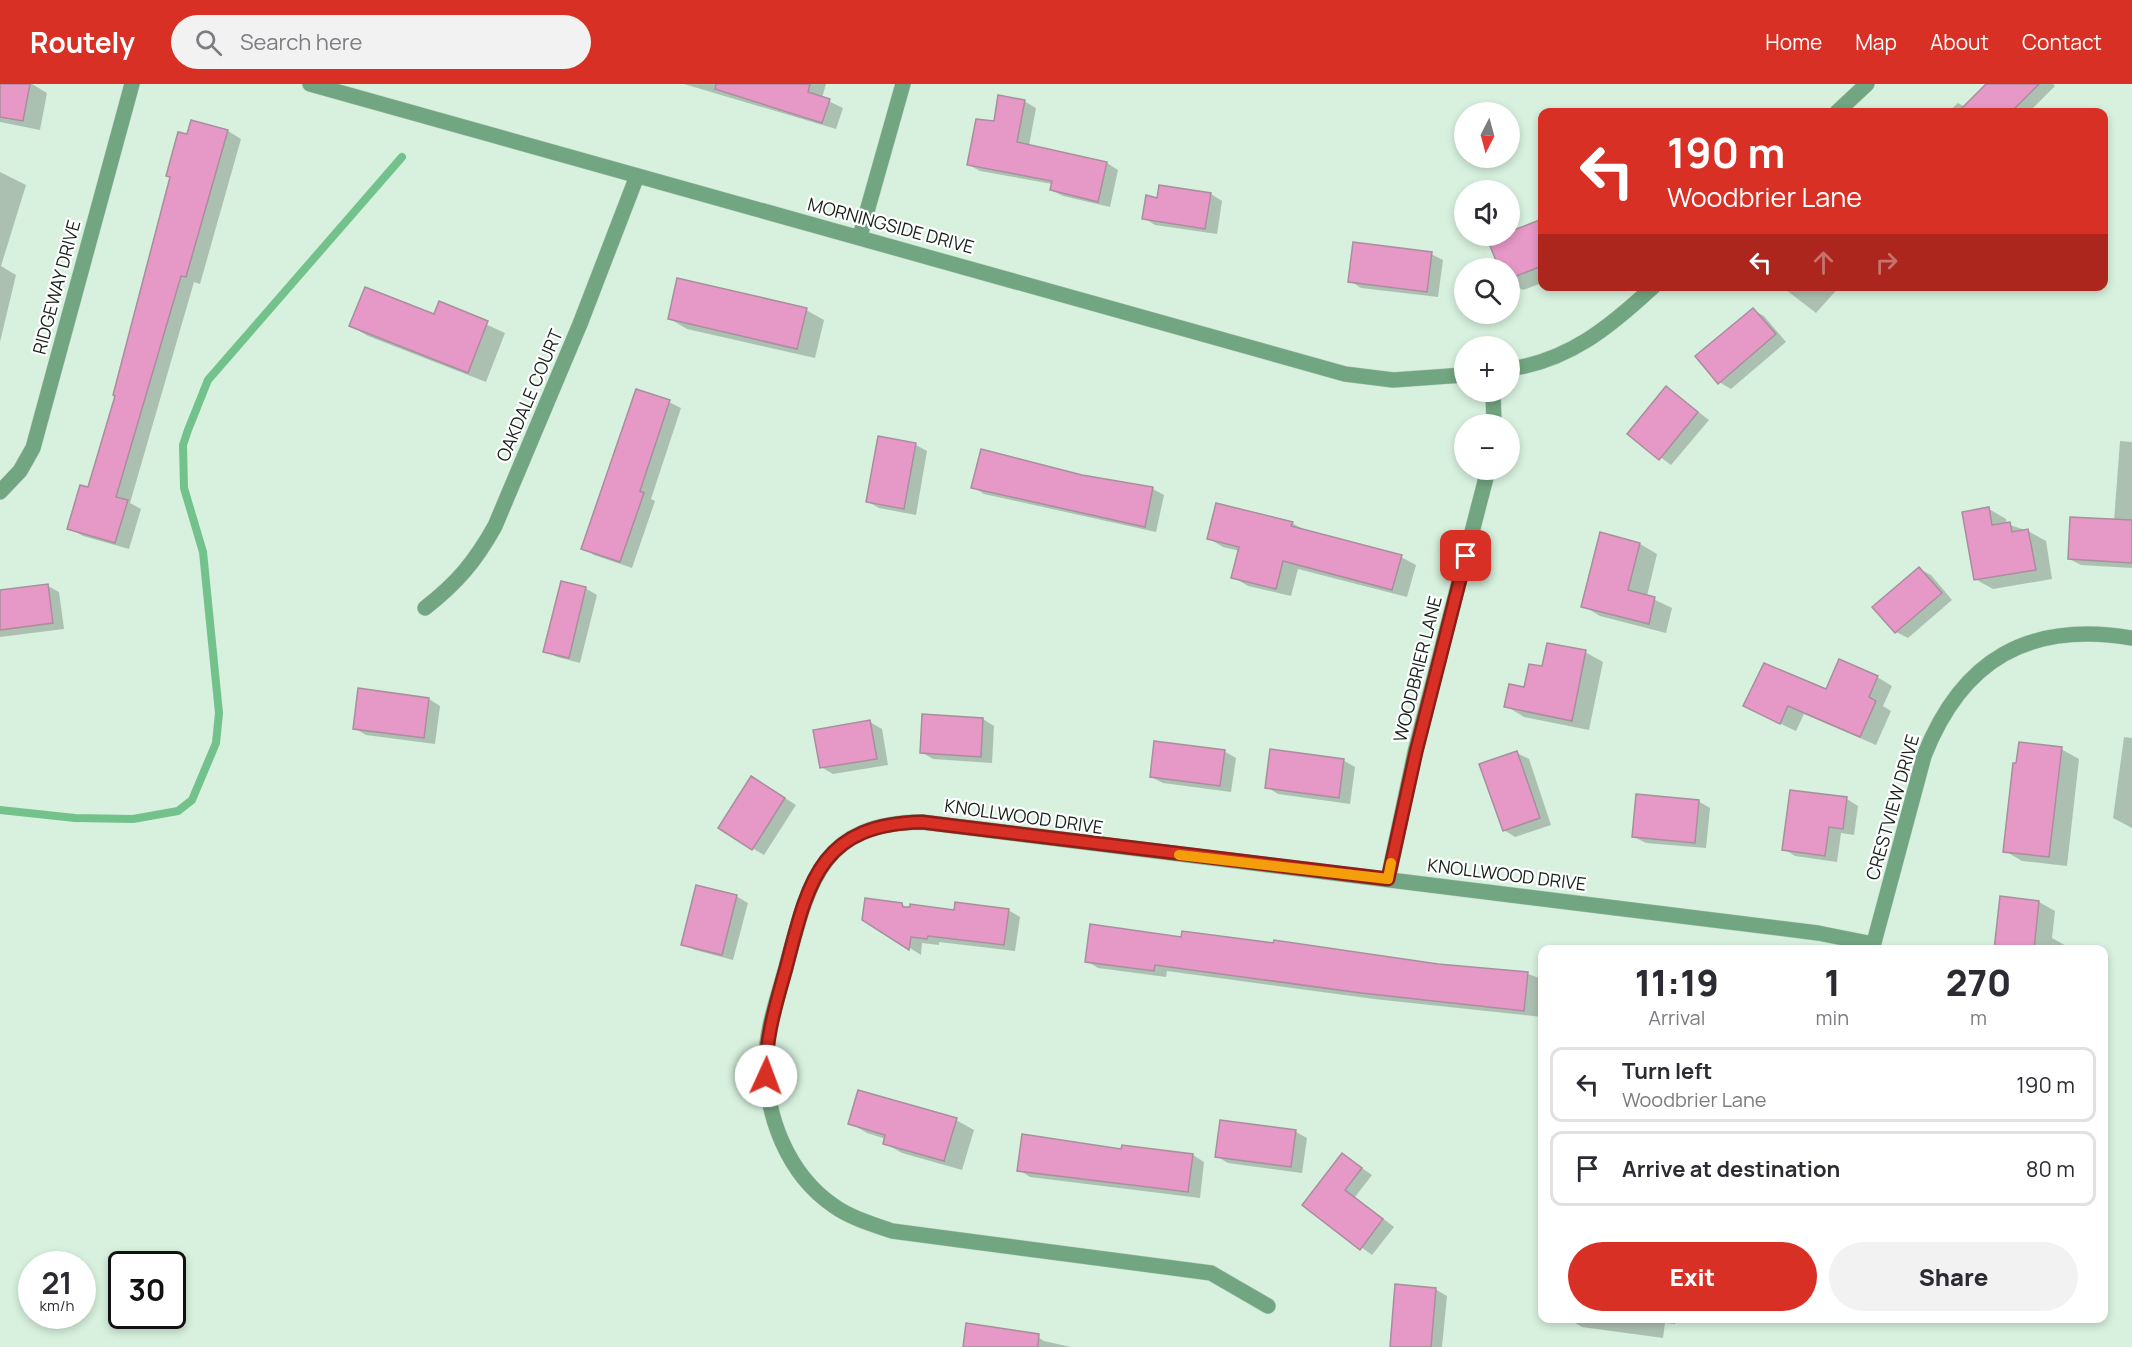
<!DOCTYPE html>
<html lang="en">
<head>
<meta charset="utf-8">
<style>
	body { margin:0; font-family:Manrope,sans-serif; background:#f2f2f3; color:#2b2b33; height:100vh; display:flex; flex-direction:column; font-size:22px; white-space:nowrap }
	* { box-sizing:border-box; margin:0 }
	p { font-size:20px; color:#7c7c81 }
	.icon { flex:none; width:33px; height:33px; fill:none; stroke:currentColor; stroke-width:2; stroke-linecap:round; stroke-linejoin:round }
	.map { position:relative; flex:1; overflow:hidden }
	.details { position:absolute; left:1538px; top:861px; width:570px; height:378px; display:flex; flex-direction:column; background:#fff; border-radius:12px; box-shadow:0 3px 9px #0003 }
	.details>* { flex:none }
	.banner { position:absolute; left:1538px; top:24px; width:570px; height:183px; border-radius:12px; box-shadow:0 3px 9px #0003; background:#d93025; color:#fff; overflow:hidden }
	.needle { width:39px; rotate:186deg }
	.controls { position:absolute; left:1454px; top:18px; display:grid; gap:12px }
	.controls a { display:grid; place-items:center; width:66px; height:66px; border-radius:50%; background:#fff; box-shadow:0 3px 9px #0003; font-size:30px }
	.speed { position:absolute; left:18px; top:1167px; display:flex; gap:12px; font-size:30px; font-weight:700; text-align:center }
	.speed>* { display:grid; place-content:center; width:78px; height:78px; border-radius:50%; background:#fff; box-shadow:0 3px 9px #0003; line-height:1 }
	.speed small { font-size:15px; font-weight:400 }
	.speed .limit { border:3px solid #111; border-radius:9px; background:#fff; color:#111 }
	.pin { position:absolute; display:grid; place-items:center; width:51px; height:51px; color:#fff; margin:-26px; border-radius:12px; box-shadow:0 3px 9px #0006 }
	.me { position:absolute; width:66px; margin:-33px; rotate:2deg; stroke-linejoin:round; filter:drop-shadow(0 0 4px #0008) }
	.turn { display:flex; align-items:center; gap:21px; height:126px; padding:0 30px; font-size:27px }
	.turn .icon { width:78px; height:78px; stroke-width:2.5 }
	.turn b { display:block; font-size:42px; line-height:51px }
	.lanes { display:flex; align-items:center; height:57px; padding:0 30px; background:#0003; justify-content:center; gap:30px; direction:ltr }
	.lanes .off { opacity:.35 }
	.eta { display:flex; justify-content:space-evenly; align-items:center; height:102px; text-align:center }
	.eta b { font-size:36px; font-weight:800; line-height:42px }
	.cta { display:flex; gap:12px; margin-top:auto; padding:12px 30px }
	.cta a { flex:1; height:69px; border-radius:36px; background:#d93025; color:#fff; font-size:24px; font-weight:800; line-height:69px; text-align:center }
	.cta a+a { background:#f2f2f3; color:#2b2b33 }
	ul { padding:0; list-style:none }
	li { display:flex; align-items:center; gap:18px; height:75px; margin:0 12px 9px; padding:0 18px; border:3px solid #e1e1e2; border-radius:12px }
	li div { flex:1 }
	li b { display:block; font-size:22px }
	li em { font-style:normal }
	header { display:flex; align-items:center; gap:36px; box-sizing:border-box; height:84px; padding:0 30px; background:#d93025; color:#fff }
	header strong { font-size:28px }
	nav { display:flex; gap:33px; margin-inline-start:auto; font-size:21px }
	.search { width:420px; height:54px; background:#f2f2f3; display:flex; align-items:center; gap:15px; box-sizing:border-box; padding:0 21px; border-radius:33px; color:#7c7c81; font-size:22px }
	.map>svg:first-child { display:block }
	.shadow { fill:#0003 }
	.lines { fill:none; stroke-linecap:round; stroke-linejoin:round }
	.stream { stroke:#73c18b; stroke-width:8 }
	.building { fill:#e698c6; stroke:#a98e9d; stroke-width:1.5 }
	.minor-casing { stroke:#b4ccbb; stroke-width:16 }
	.minor { stroke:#72a581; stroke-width:15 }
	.route-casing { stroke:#8d1f18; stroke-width:15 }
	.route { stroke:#d93025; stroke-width:10 }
	.slow { stroke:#f59e0b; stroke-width:10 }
	.labels { text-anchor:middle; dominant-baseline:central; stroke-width:4.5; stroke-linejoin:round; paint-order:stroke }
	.street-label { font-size:18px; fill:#17211a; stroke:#fff }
</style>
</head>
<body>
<header>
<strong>Routely</strong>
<div class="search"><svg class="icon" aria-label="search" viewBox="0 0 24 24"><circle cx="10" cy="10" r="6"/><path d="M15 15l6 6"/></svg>Search here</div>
<nav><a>Home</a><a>Map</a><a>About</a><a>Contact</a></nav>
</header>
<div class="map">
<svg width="2132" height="1263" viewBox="0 0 2132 1263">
	<rect width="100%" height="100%" fill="#d7f1de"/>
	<!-- shadow -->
	<g class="shadow">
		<polygon points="0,0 32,0 47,9 40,46 0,38"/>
		<polygon points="684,0 826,0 822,14 843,24 836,45"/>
		<polygon points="1988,0 2053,0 2055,2 2029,28 1948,28 1958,19 1965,23"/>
		<polygon points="1024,17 1036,24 1029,62 1107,79 1118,86 1110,123 1063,112 1051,106 1052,100 980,87 969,81 995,39"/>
		<polygon points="192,38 228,47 241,55 200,200 194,198 130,419 141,425 129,465 83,452 69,444 89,405"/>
		<polygon points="0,88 26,101 1,182 16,191 0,258"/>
		<polygon points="1211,110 1222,117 1217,150 1155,141 1144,134"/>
		<polygon points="1542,137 1542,199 1523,206 1509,198 1509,184 1501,184 1490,158"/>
		<polygon points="1431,170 1443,176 1438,213 1361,204 1350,197"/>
		<polygon points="1781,202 1840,202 1816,229"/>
		<polygon points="440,219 505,249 486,298 368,252 351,242 435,232"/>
		<polygon points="806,226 824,236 815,274 687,245 670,235"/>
		<polygon points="1753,226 1764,232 1786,258 1731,305 1719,298"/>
		<polygon points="1667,304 1709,336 1671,381 1629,350"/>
		<polygon points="669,318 681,324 651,415 655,417 632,484 594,471 583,464"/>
		<polygon points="880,354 916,361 927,367 916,431 879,424 868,418"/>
		<polygon points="2120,357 2132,358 2132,484 2081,481 2069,475 2114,437"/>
		<polygon points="1081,392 1153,405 1164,411 1156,448 984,410 973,403"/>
		<polygon points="1989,425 2006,435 2007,440 2028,447 2046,457 2052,495 1993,505 1975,495"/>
		<polygon points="1292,439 1308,448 1401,473 1416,481 1407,513 1298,485 1291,512 1248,502 1233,493 1240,467 1223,463 1208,454"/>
		<polygon points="1640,460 1657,470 1647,512 1672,524 1666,549 1600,532 1583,522"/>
		<polygon points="1919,485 1931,491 1952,516 1908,554 1896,548"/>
		<polygon points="48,502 59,508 64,545 0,553 0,508"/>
		<polygon points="585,504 597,511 580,579 557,573 545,567"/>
		<polygon points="1585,568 1603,578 1589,646 1524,633 1506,622 1544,584"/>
		<polygon points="1877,593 1892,602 1883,622 1891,627 1876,661 1804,630 1796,647 1760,630 1827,607"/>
		<polygon points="359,605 429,615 440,622 435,660 366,651 354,644"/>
		<polygon points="983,635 994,642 992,679 933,675 921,668"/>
		<polygon points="870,638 882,645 888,681 833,690 821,683"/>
		<polygon points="2124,653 2132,654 2132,744 2113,734"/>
		<polygon points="2061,665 2079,675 2067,782 2022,777 2005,767"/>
		<polygon points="1224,667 1236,674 1231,708 1163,699 1151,693"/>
		<polygon points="1517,669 1529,675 1551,741 1515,753 1504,746"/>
		<polygon points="1343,676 1355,683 1350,720 1278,710 1267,703"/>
		<polygon points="763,700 796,721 764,771 752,764"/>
		<polygon points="1792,707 1847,715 1858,722 1854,751 1841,749 1837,778 1795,772 1784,765"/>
		<polygon points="1698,717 1710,724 1706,764 1646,759 1634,753"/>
		<polygon points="736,812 748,819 733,876 695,866 683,860"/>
		<polygon points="2001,814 2039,818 2055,827 2052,854 2068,863 2068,866 1996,866"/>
		<polygon points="901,821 908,824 955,827 1008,826 1020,833 1015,867 939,858 939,861 922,859 921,871 864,835"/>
		<polygon points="1183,854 1528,890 1542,895 1542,933 1374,915 1167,887 1166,893 1098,884 1087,877"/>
		<polygon points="956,1036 974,1046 962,1086 902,1069 884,1059 886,1055 867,1049 850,1039"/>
		<polygon points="1296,1048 1307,1054 1302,1089 1228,1079 1216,1072"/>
		<polygon points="1123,1066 1193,1071 1204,1078 1200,1114 1030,1093 1019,1086"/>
		<polygon points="1343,1071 1372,1091 1355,1113 1394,1143 1372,1171 1304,1121"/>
		<polygon points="1435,1205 1447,1212 1442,1263 1391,1263"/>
		<polygon points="1567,1234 1676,1234 1675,1240 1665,1239 1663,1254 1582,1243"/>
		<polygon points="1033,1250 1044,1257 1071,1263 964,1263"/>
	</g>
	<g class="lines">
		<!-- stream -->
		<polyline class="stream" points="0,726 75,734 133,735 178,727 192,716 216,659 219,629 203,468 184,404 183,361 188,346 208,296 402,73"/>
	</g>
	<!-- building -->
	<g class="building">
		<polygon points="0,0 30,0 23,37 0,33"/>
		<polygon points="716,0 810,0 808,8 830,15 822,39 715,5"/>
		<polygon points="1986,0 2039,0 2011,28 1958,28"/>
		<polygon points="998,11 1025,16 1017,58 1107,78 1098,118 1050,106 1052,97 967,81 976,35 994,37"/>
		<polygon points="191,36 228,46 186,193 181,192 116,413 128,416 115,459 67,445 80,401 88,403 115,312 113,311 170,93 166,92 178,48 187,50"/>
		<polygon points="1159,101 1211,109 1205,145 1142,135 1146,111 1157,114"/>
		<polygon points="1542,135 1542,182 1509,195 1509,184 1499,184 1488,157 1509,152 1509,148"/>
		<polygon points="1353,158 1432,168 1427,208 1348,198"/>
		<polygon points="677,194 807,224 797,265 668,235"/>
		<polygon points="365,203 434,230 439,217 488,237 468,289 349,242"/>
		<polygon points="1753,224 1776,250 1718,300 1695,272"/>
		<polygon points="1666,302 1698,328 1659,376 1627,350"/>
		<polygon points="636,305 670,316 640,407 644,409 620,478 581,465"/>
		<polygon points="878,352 916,359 904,425 866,418"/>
		<polygon points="981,365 1082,391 1153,403 1145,443 971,404"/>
		<polygon points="1216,419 1293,438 1291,442 1402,471 1392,506 1283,477 1276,505 1231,494 1239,463 1207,455"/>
		<polygon points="1989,423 1992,441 2010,438 2012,448 2028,445 2036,486 1974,496 1962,428"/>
		<polygon points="2070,433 2132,436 2132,479 2068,475"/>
		<polygon points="1600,448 1640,459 1628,506 1655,513 1649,540 1581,523"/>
		<polygon points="1919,483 1942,509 1895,549 1872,523"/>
		<polygon points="561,497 586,503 569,574 543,568"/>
		<polygon points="48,500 53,539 0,546 0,506"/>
		<polygon points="1547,559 1586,566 1572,637 1504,623 1509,600 1524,603 1529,580 1542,582"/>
		<polygon points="1839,575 1878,592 1869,613 1876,617 1860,653 1788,622 1780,640 1743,622 1764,579 1826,605"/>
		<polygon points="358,604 429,614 424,654 353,645"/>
		<polygon points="922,630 983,634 981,673 920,669"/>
		<polygon points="870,636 877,675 820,684 813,646"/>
		<polygon points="1154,657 1225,666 1220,702 1150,693"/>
		<polygon points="2019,658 2062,663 2049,773 2003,768 2013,679 2016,679"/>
		<polygon points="1270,665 1344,675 1339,714 1265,704"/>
		<polygon points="1517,667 1540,734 1503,747 1479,680"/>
		<polygon points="751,692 785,714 752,766 718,744"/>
		<polygon points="1790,706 1847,713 1843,745 1829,743 1825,772 1782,766"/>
		<polygon points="1636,710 1699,716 1695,759 1632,753"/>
		<polygon points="696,801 737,811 722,871 681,861"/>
		<polygon points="2000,812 2039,817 2034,866 1994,866"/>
		<polygon points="865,814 902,819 903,823 910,823 910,820 954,826 955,818 1009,825 1004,861 928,852 927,855 911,853 909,866 862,836"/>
		<polygon points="1090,840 1181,853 1182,847 1273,859 1274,856 1438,880 1528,888 1524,927 1361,909 1155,881 1154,887 1085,878"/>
		<polygon points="858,1006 957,1034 944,1077 883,1060 885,1051 848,1040"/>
		<polygon points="1220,1036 1296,1046 1291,1083 1215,1073"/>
		<polygon points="1022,1050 1121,1065 1122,1061 1193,1070 1188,1108 1017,1087"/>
		<polygon points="1342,1069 1362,1084 1345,1106 1383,1135 1360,1166 1302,1121"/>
		<polygon points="1395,1200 1436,1204 1431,1263 1390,1263"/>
		<polygon points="966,1239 1039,1250 1038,1263 963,1263"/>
	</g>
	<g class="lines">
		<defs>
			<g id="minor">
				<polyline points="310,0 1345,290 1393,296 1464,291"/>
				<polyline points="1837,28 1867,0"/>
				<polyline points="860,152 903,0"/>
				<path d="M 1509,285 C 1569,277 1611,242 1654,202"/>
				<polyline points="1493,308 1494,340"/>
				<polyline points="0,408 20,387 33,364 132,0"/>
				<path d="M 425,524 C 457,499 475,478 495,442 L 580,240 L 637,92"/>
				<polyline points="1388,795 1415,668 1488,386"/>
				<path d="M 1872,866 L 1924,672 C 1962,575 2029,537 2132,554"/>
				<path d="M 1268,1222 L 1211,1189 L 892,1147 C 872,1140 851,1134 834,1122 C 787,1090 765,1031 766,976 C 766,946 777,916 785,887 C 808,802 818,739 922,738 L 1818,849 L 1873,860"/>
			</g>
		</defs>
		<!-- minor casing -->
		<use href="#minor" class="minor-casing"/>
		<!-- minor -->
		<use href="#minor" class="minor"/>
	</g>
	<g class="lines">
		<defs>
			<path id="route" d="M 766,992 C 765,955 776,920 786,884 C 808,799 819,740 922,738 L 1388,795 L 1416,668 L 1466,472"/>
		</defs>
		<!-- route casing -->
		<use href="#route" class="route-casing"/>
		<!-- route -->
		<use href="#route" class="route"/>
		<!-- slow -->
		<polyline class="slow" points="1179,771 1388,795 1391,779"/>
	</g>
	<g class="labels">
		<!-- street labels -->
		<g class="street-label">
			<text transform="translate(891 141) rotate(15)">MORNINGSIDE DRIVE</text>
			<text transform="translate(56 203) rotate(-75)">RIDGEWAY DRIVE</text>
			<text transform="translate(529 311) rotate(-67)">OAKDALE COURT</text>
			<text transform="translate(1417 585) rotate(-76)">WOODBRIER LANE</text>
			<text transform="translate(1892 723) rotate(-74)">CRESTVIEW DRIVE</text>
			<text transform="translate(1024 732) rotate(8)">KNOLLWOOD DRIVE</text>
			<text transform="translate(1507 790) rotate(7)">KNOLLWOOD DRIVE</text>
		</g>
	</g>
</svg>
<div class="controls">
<a><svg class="needle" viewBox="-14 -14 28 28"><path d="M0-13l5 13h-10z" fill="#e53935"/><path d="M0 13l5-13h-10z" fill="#7c7c81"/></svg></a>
<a><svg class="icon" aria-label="sound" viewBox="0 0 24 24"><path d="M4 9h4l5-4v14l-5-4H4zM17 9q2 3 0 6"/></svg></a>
<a><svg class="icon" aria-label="search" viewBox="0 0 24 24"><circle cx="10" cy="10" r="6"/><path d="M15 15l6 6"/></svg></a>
<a>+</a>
<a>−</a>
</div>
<div class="speed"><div>21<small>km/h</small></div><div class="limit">30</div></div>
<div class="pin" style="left:1466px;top:472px;background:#d93025"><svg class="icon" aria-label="arrive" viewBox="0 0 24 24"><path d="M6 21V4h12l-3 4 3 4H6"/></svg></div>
<svg class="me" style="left:766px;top:992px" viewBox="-20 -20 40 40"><circle r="19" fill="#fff"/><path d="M0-13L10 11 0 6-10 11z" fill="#d93025"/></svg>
<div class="banner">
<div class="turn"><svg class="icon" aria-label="left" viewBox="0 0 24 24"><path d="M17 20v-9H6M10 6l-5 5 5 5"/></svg><div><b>190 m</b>Woodbrier Lane</div></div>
<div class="lanes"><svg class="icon" aria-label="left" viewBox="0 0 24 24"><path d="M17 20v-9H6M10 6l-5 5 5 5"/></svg><svg class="icon off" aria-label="ahead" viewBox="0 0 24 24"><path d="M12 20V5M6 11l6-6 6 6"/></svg><svg class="icon off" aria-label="right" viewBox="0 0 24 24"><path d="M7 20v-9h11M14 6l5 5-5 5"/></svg></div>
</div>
<section class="details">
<div class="eta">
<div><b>11:19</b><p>Arrival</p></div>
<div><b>1</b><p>min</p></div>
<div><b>270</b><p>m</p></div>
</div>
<ul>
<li><svg class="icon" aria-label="left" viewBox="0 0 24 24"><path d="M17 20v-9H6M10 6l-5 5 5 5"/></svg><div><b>Turn left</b><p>Woodbrier Lane</p></div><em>190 m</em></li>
<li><svg class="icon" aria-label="arrive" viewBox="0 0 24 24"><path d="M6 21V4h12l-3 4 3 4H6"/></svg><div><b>Arrive at destination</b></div><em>80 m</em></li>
</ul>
<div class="cta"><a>Exit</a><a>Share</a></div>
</section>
</div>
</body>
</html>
